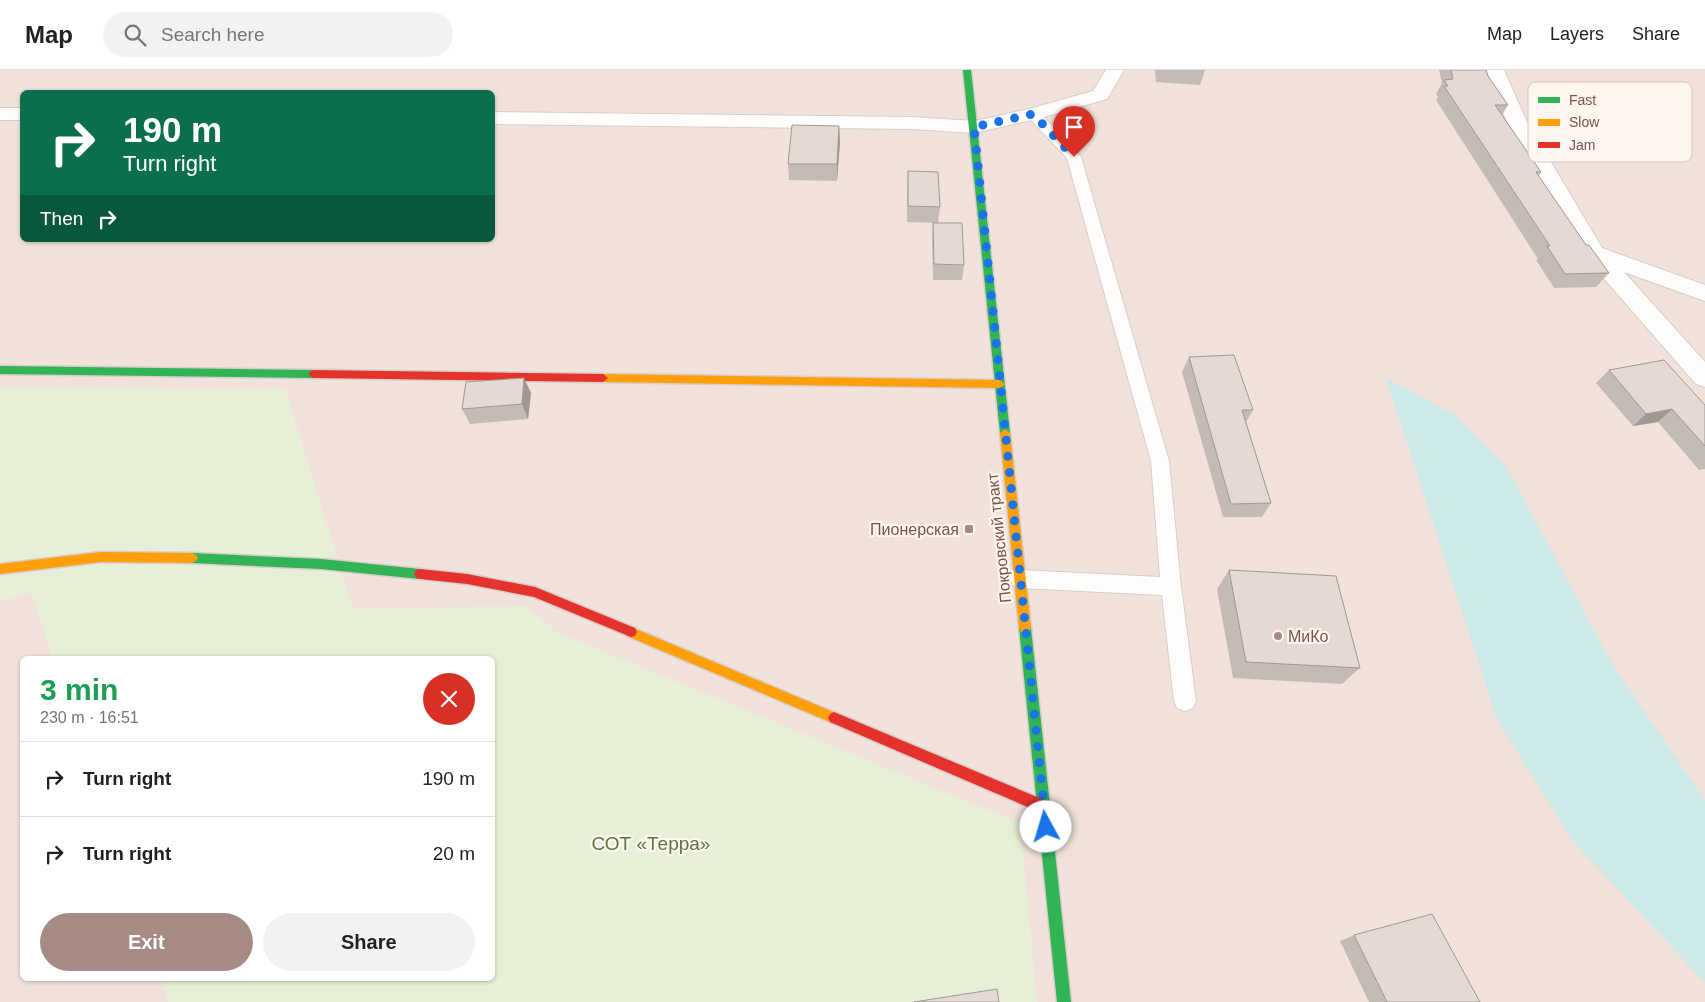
<!DOCTYPE html>
<html lang="en">
<head>
<meta charset="utf-8">
<style>
	body { margin:0; font-family:Arial,sans-serif; background:#f2f2f2; color:#202124; height:100vh; display:flex; flex-direction:column; font-size:19px; white-space:nowrap }
	* { box-sizing:border-box; margin:0 }
	p { font-size:16px; color:#757577 }
	.icon { flex:none; width:28px; height:28px; fill:none; stroke:currentColor; stroke-width:2; stroke-linecap:round; stroke-linejoin:round }
	.map { position:relative; flex:1; overflow:hidden }
	.side { position:absolute; left:20px; top:586px; width:475px; height:325px; display:flex; flex-direction:column; background:#fff; border-radius:8px; box-shadow:0 1px 4px #0004 }
	.side>* { flex:none }
	.guide { position:absolute; left:20px; top:20px; width:475px; height:152px; border-radius:8px; box-shadow:0 1px 4px #0004; background:#0b6e4f; color:#fff; overflow:hidden }
	.pin { position:absolute; display:grid; place-items:center; width:42px; height:42px; color:#fff; margin:-51px -21px; border-radius:50% 50% 50% 0; rotate:-45deg; box-shadow:0 0 5px #0007 }
	.pin .icon { rotate:45deg }
	.me { position:absolute; width:55px; margin:-28px; rotate:354deg; stroke-linejoin:round; filter:drop-shadow(0 0 4px #0008) }
	.turn { display:flex; align-items:center; gap:18px; height:105px; padding:0 20px; font-size:22px }
	.turn .icon { width:65px; height:65px; stroke-width:2.5 }
	.turn b { display:block; font-size:35px; line-height:42px }
	.then { display:flex; align-items:center; height:48px; padding:0 20px; background:#0003; gap:10px; font-size:19px }
	.round { display:grid; place-items:center; flex:none; width:52px; height:52px; border-radius:26px; background:#f2f2f2 }
	.head { display:flex; align-items:center; justify-content:space-between; height:85px; padding:0 20px }
	h1 { font-size:30px; font-weight:700; line-height:38px; color:#1e9e55 }
	.cta { display:flex; gap:10px; margin-top:auto; padding:10px 20px }
	.cta a { flex:1; height:58px; border-radius:30px; background:#a58b84; color:#fff; font-size:20px; font-weight:700; line-height:58px; text-align:center }
	.cta a+a { background:#f2f2f2; color:#202124 }
	ul { padding:0; list-style:none }
	li { display:flex; align-items:center; gap:15px; height:75px; padding:0 20px; border-top:1px solid #e0e0e0 }
	li div { flex:1 }
	li b { display:block; font-size:19px }
	li em { font-style:normal }
	header { display:flex; align-items:center; gap:30px; box-sizing:border-box; height:70px; padding:0 25px; background:#fff; border-bottom:1px solid #e0e0e0 }
	header strong { font-size:24px }
	nav { display:flex; gap:28px; margin-inline-start:auto; font-size:18px }
	.search { width:350px; height:45px; background:#f2f2f2; display:flex; align-items:center; gap:12px; box-sizing:border-box; padding:0 18px; border-radius:28px; color:#757577; font-size:19px }
	.map>svg:first-child { display:block }
	.residential { fill:#f1e3db; fill-rule:evenodd }
	.green { fill:#e8efd8 }
	.water { fill:#ceebe9 }
	.lines { fill:none; stroke-linecap:round; stroke-linejoin:round }
	.lane-casing { stroke:#d7ceca; stroke-width:2 }
	.street-casing { stroke:#d7ceca; stroke-width:2 }
	.fast-casing { stroke:#d8cdc9; stroke-width:3 }
	.slow-casing { stroke:#d8cdc9; stroke-width:3 }
	.jam-casing { stroke:#d8cdc9; stroke-width:3 }
	.lane { fill:#fefdfc; fill-rule:evenodd }
	.street { fill:#fefdfc; fill-rule:evenodd }
	.fast { fill:#30b455; fill-rule:evenodd }
	.slow { fill:#ff9f0a; fill-rule:evenodd }
	.jam { fill:#e5322d; fill-rule:evenodd }
	.wall { fill:#c5bbb6 }
	.shaded-wall { fill:#a09894 }
	.building { fill:#e5d9d4; stroke:#a09894 }
	.route { stroke:#1a73e8; stroke-width:9; stroke-dasharray:0 16.2 }
	.poi-dot { fill:#a58b84; stroke:#fff6ef; stroke-width:2 }
	.labels { text-anchor:middle; dominant-baseline:central; stroke-width:4.5; stroke-linejoin:round; paint-order:stroke }
	.poi-label { font-size:16px; fill:#78544b; stroke:#fff6ef; text-anchor:end }
	.street-label { font-size:16px; fill:#78544b; stroke:#fff6ef }
	.near-park-label { font-size:19px; fill:#597840; stroke:#fff6ef }
	.key { fill:#fff6ef; stroke:#d6c5be; stroke-width:1 }
	.key-label { font-size:14px; fill:#78544b }
</style>
</head>
<body>
<header>
<strong>Map</strong>
<div class="search"><svg class="icon" aria-label="search" viewBox="0 0 24 24"><circle cx="10" cy="10" r="6"/><path d="M15 15l6 6"/></svg>Search here</div>
<nav><a>Map</a><a>Layers</a><a>Share</a></nav>
</header>
<div class="map">
<svg width="1705" height="932" viewBox="0 0 1705 932">
	<rect width="100%" height="100%" fill="#f8f2ed"/>
	<!-- residential -->
	<path class="residential" d="M 0,0 L 1705,0 L 1705,932 L 0,932 ZM 22,22 L 492,22 L 492,170 L 22,170 ZM 22,589 L 492,589 L 492,909 L 22,909 Z"/>
	<!-- green -->
	<polygon class="green" points="0,317 285,319 353,539 527,536 556,562 1020,753 1037,932 168,932 161,909 492,909 492,589 53,589 31,522 0,532"/>
	<!-- water -->
	<polygon class="water" points="1386,308 1455,345 1506,396 1615,599 1705,730 1705,913 1573,771 1497,650"/>
	<g class="lines">
		<defs>
			<polygon id="lane" points="1033,40 1038,41 1081,87 1169,391 1181,517 1196,631 1193,638 1185,641 1177,638 1174,631 1162,525 1020,518 1013,515 1010,509 1013,503 1020,500 1160,507 1151,391 1067,88 1028,47 1026,44 1028,41"/>
			<g id="street">
				<polygon points="1106,0 1124,0 1107,29 1040,48 974,63 912,59 492,54 492,42 912,47 974,51 1029,39 1093,21"/>
				<polygon points="1486,0 1504,0 1527,52 1602,178 1705,215 1705,231 1624,202 1705,292 1705,317 1696,314 1586,188 1507,52"/>
				<rect x="0" y="38" width="22" height="12"/>
			</g>
			<g id="fast">
				<polygon points="963,0 971,0 1010,363 1005,367 1000,363"/>
				<polygon points="0,296 313,300 318,304 313,308 0,304"/>
				<polygon points="192,483 321,489 420,499 424,500 426,504 424,508 420,509 321,499 192,493 188,491 186,488 188,485"/>
				<polygon points="1025,553 1029,554 1031,558 1071,932 1057,932 1019,558 1021,554"/>
			</g>
			<g id="slow">
				<polygon points="603,304 1000,310 1005,314 1000,318 603,312 598,308"/>
				<polygon points="1005,359 1010,363 1031,558 1029,562 1025,563 1021,562 1019,558 1000,363"/>
				<polygon points="101,482 192,483 196,485 198,488 196,491 192,493 101,492 0,504 0,494"/>
				<polygon points="631,557 838,644 840,648 838,652 834,654 830,652 627,566 625,562 627,558"/>
			</g>
			<g id="jam">
				<polygon points="313,300 603,304 608,308 603,312 313,308 308,304"/>
				<polygon points="420,499 467,504 535,517 635,558 637,562 635,566 631,567 534,527 467,514 420,509 416,508 414,504 416,500"/>
				<polygon points="834,642 1049,732 1051,737 1049,742 1044,744 830,652 828,648 830,644"/>
			</g>
		</defs>
		<!-- lane casing -->
		<use href="#lane" class="lane-casing"/>
		<!-- street casing -->
		<use href="#street" class="street-casing"/>
		<!-- fast casing -->
		<use href="#fast" class="fast-casing"/>
		<!-- slow casing -->
		<use href="#slow" class="slow-casing"/>
		<!-- jam casing -->
		<use href="#jam" class="jam-casing"/>
		<!-- lane -->
		<use href="#lane" class="lane"/>
		<!-- street -->
		<use href="#street" class="street"/>
		<!-- fast -->
		<use href="#fast" class="fast"/>
		<!-- slow -->
		<use href="#slow" class="slow"/>
		<!-- jam -->
		<use href="#jam" class="jam"/>
	</g>
	<!-- wall -->
	<g class="wall">
		<polygon points="1155,0 1205,0 1200,15 1156,12"/>
		<polygon points="1439,0 1486,0 1488,6 1508,35 1502,45 1541,102 1538,106 1586,175 1609,203 1596,217 1554,218 1536,190 1538,189 1436,30 1438,27 1436,24 1442,13"/>
		<polygon points="839,56 840,72 837,111 789,110 788,94"/>
		<polygon points="908,101 940,137 938,153 907,152 907,117"/>
		<polygon points="933,153 964,195 962,210 933,210 932,169"/>
		<polygon points="1189,287 1253,340 1246,352 1271,433 1262,447 1223,447 1182,302"/>
		<polygon points="1609,300 1705,335 1705,399 1699,400 1658,352 1633,356 1596,313"/>
		<polygon points="531,323 528,349 470,354 462,339"/>
		<polygon points="1229,500 1360,598 1342,614 1233,608 1217,519"/>
		<polygon points="1354,865 1480,932 1369,932 1340,871"/>
	</g>
	<!-- shaded-wall -->
	<g class="shaded-wall">
		<polygon points="839,56 840,72 837,111 837,94"/>
		<polygon points="524,308 531,323 528,349 522,334"/>
		<polygon points="1672,339 1658,352 1633,356 1646,344"/>
	</g>
	<!-- building -->
	<g class="building">
		<polygon points="1451,0 1486,0 1488,6 1508,35 1495,35 1541,102 1536,102 1586,175 1589,175 1609,203 1565,204 1547,176 1550,176 1444,16 1448,16 1444,10 1453,9"/>
		<polygon points="792,55 839,56 837,94 788,94"/>
		<polygon points="908,101 938,102 940,137 908,136"/>
		<polygon points="933,153 962,153 964,195 934,194"/>
		<polygon points="1234,285 1253,340 1242,340 1271,433 1231,434 1189,287"/>
		<polygon points="1664,290 1705,335 1705,376 1672,339 1646,344 1609,300"/>
		<polygon points="524,308 522,334 462,339 466,312"/>
		<polygon points="1229,500 1336,506 1360,598 1246,592"/>
		<polygon points="1432,844 1480,932 1387,932 1354,865"/>
		<polygon points="997,919 999,932 914,932"/>
	</g>
	<g class="lines">
		<!-- route -->
		<polyline class="route" points="1046,757 974,57 1033,44 1074,87"/>
	</g>
	<!-- markers -->
	<g class="poi-dot">
		<rect x="964" y="454" width="10" height="10" rx="2.5"/>
		<circle cx="1278" cy="566" r="5"/>
	</g>
	<g class="labels">
		<!-- poi labels -->
		<g class="poi-label">
			<text x="959" y="459">Пионерская</text>
			<text x="1288" y="566" text-anchor="start">МиКо</text>
		</g>
		<!-- street labels -->
		<g class="street-label">
			<text transform="translate(999 468) rotate(-96)">Покровский тракт</text>
		</g>
		<!-- near-park labels -->
		<g class="near-park-label">
			<text x="651" y="773">СОТ «Терра»</text>
		</g>
	</g>
	<!-- legend -->
	<rect x="1528" y="12" width="164" height="80" rx="8" class="key"/>
	<rect x="1538" y="27" width="22" height="6" fill="#30b455"/>
	<rect x="1538" y="49" width="22" height="7" fill="#ff9f0a"/>
	<rect x="1538" y="72" width="22" height="6" fill="#e5322d"/>
	<g class="key-label">
		<text x="1569" y="35">Fast</text>
		<text x="1569" y="57">Slow</text>
		<text x="1569" y="80">Jam</text>
	</g>
</svg>
<div class="pin" style="left:1074px;top:87px;background:#d93025"><svg class="icon" aria-label="arrive" viewBox="0 0 24 24"><path d="M6 21V4h12l-3 4 3 4H6"/></svg></div>
<svg class="me" style="left:1046px;top:757px" viewBox="-20 -20 40 40"><circle r="19" fill="#fff"/><path d="M0-13L10 11 0 6-10 11z" fill="#1a73e8"/></svg>
<div class="guide">
<div class="turn"><svg class="icon" aria-label="right" viewBox="0 0 24 24"><path d="M7 20v-9h11M14 6l5 5-5 5"/></svg><div><b>190 m</b>Turn right</div></div>
<div class="then">Then<svg class="icon" aria-label="right" viewBox="0 0 24 24"><path d="M7 20v-9h11M14 6l5 5-5 5"/></svg></div>
</div>
<section class="side">
<div class="head"><div><h1>3 min</h1><p>230 m · 16:51</p></div><a class="round" style="background:#d93025;color:#fff"><svg class="icon" aria-label="close" viewBox="0 0 24 24"><path d="M6 6l12 12M18 6L6 18"/></svg></a></div>
<ul>
<li><svg class="icon" aria-label="right" viewBox="0 0 24 24"><path d="M7 20v-9h11M14 6l5 5-5 5"/></svg><div><b>Turn right</b></div><em>190 m</em></li>
<li><svg class="icon" aria-label="right" viewBox="0 0 24 24"><path d="M7 20v-9h11M14 6l5 5-5 5"/></svg><div><b>Turn right</b></div><em>20 m</em></li>
</ul>
<div class="cta"><a>Exit</a><a>Share</a></div>
</section>
</div>
</body>
</html>
